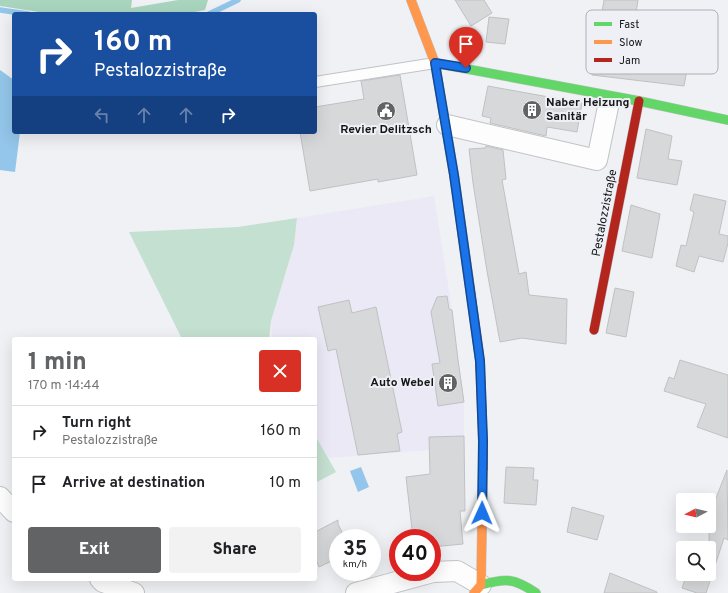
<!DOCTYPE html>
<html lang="en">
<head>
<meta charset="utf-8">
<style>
	body { margin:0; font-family:Overpass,sans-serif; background:#f2f2f2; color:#202124; height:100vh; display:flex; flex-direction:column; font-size:15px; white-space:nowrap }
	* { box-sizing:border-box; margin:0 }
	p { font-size:13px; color:#757577 }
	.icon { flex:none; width:22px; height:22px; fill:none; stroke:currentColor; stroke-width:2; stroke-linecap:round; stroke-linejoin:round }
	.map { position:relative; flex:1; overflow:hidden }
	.side { position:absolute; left:12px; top:337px; width:305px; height:244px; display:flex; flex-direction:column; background:#fff; border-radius:4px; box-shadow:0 4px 16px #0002 }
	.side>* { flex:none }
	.banner { position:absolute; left:12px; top:12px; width:305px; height:122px; border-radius:4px; box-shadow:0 4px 16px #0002; background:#1a4fa0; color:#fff; overflow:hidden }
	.needle { width:26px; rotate:263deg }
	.tools { position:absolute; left:676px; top:493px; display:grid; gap:8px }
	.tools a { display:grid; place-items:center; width:40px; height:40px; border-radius:4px; background:#fff; box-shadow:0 4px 16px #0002; font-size:20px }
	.speed { position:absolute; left:329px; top:529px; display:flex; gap:8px; font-size:20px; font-weight:700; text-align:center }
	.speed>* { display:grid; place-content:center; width:52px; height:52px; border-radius:50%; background:#fff; box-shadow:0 4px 16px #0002; line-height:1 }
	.speed small { font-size:10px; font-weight:400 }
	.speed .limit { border:6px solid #d22; background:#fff; color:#111 }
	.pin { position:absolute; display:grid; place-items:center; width:34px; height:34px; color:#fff; margin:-41px -17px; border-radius:50% 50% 50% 0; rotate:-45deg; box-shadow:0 0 4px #0007 }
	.pin .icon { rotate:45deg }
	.me { position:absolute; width:44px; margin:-22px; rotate:1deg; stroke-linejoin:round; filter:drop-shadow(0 0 3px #0008) }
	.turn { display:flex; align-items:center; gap:14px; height:84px; padding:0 16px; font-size:18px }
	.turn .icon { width:52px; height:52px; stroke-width:2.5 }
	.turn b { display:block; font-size:28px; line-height:34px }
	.lanes { display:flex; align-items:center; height:38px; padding:0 16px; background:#0003; justify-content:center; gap:20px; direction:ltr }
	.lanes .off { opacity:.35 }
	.round { display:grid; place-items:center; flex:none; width:42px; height:42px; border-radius:4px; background:#f2f2f2 }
	.overview { display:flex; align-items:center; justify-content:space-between; height:68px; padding:0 16px }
	h1 { font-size:24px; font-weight:800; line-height:30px; color:#616365 }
	.button { display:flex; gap:8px; margin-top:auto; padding:8px 16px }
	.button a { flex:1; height:46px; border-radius:4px; background:#616365; color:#fff; font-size:16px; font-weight:800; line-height:46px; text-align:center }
	.button a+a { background:#f2f2f2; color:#202124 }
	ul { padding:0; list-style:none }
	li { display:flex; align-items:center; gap:12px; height:52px; padding:0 16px; border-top:1px solid #e0e0e0 }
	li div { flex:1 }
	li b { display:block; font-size:15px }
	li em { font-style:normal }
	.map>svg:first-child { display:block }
	.industrial { fill:#ece9f6 }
	.green { fill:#c4e0d1 }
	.forest { fill:#a9d5be }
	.water { fill:#93c6ea }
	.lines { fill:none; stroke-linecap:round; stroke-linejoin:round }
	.stream { stroke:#93c6ea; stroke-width:5.5 }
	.building { fill:#d7d8d9; stroke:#c0c1c4 }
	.lane-casing { stroke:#c1c3c5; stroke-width:12 }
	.street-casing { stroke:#c1c3c5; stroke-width:22 }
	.fast-casing { stroke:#c1c3c5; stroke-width:10 }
	.slow-casing { stroke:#c1c3c5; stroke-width:10 }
	.jam-casing { stroke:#c1c3c5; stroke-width:10 }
	.lane { stroke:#fdfdfd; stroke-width:10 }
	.street { stroke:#fdfdfd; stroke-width:20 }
	.fast { stroke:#63d668; stroke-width:9 }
	.slow { stroke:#ff974d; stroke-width:9 }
	.jam { stroke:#b3261e; stroke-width:9 }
	.route-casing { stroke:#114b97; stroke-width:10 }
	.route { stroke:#1a73e8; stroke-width:7 }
	.labels { text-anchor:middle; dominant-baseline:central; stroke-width:4; stroke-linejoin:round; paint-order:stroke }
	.poi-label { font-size:12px; font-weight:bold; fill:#151618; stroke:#eef0f5; text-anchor:start }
	.street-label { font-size:12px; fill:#151618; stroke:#eef0f5 }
	.key { fill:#eef0f5; stroke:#adafb3; stroke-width:1 }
	.key-label { font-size:11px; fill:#151618 }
</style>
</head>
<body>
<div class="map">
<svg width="728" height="593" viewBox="0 0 728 593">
	<rect width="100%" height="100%" fill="#eff1f4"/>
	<!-- industrial -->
	<polygon class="industrial" points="434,196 452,310 464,402 464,436 430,437 430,450 329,458 315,435 315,339 272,339 271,321 294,245 297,218"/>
	<!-- green -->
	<g class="green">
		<polygon points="297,218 294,245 271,321 269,339 182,339 129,232 238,227"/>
		<polygon points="315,435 336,472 315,483"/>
	</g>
	<!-- forest -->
	<polygon class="forest" points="0,0 132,0 131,8 178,0 208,0 205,10 185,14 52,14 0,6"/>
	<!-- water -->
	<g class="water">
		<polygon points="0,70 14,80 14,132 20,132 15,172 0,170"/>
		<polygon points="361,467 369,487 358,492 350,471"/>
	</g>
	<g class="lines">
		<!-- stream -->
		<g class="stream">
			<polyline points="0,10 28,14"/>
			<polyline points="209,14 238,0"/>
		</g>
	</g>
	<!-- building -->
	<g class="building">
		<polygon points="455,0 484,0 492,13 471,26"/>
		<polygon points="604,0 638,0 633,33 665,38 666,36 683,38 684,41 692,43 684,86 592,75"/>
		<polygon points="489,17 509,19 505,44 486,42"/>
		<polygon points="400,75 417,175 378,182 378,179 310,191 300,132 315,132 315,107 364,99 361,81"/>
		<polygon points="488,86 582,103 577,132 547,127 546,136 490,123 491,118 482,116"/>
		<polygon points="646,129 672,136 668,159 682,161 677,185 637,178"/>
		<polygon points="486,146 503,150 506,179 502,180 519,274 526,272 529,295 567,299 566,344 522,338 500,342 487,271 473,183 469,149 485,148"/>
		<polygon points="694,194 726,201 719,234 728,236 728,243 723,262 699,256 694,272 676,266 681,245 686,246 694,212 690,210"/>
		<polygon points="631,205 660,214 652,258 622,251"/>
		<polygon points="615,288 634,292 626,337 606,333"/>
		<polygon points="447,296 449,309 452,310 458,360 464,402 438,406 432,364 440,363 431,312 437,297"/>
		<polygon points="349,300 352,313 376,307 402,432 397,434 400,451 358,455 336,349 328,351 318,307"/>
		<polygon points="680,360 728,375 728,438 697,427 706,404 664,391 669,377 674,379"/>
		<polygon points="464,436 465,511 460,511 463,544 432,547 432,538 413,538 406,477 430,474 429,437"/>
		<polygon points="506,467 534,468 533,480 538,480 536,505 504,503"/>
		<polygon points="727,470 728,540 724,538 706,593 697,593 682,588 687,574 709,574 709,532 703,530 705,526 709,526 709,516"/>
		<polygon points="572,507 604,516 597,540 567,532"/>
		<polygon points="338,520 338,524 345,538 338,538 338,558 319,567 315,558 315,532"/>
		<polygon points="610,573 657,592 657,593 604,593"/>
	</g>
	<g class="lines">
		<defs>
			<polyline id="lane" points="315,82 435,63"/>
			<g id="street">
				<polyline points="447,125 597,160 608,107"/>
				<polyline points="0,497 14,512"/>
				<polyline points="100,579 103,582 134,593"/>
				<polyline points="356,593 433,572 457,571 481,585"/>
			</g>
			<g id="fast">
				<polyline points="435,63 639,101 728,120"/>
				<path d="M 481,585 C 506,578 514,578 536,593"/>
			</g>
			<g id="slow">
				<polyline points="411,0 435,63 454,175 470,288"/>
				<polyline points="474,593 481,585 483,469"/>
			</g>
			<g id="jam">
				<polyline points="470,288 480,361 483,441 483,469"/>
				<polyline points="594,330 639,101"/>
			</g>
		</defs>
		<!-- lane casing -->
		<use href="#lane" class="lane-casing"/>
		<!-- street casing -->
		<use href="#street" class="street-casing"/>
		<!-- fast casing -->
		<use href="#fast" class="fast-casing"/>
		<!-- slow casing -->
		<use href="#slow" class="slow-casing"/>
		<!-- jam casing -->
		<use href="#jam" class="jam-casing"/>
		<!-- lane -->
		<use href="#lane" class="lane"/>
		<!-- street -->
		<use href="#street" class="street"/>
		<!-- fast -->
		<use href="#fast" class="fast"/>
		<!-- slow -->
		<use href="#slow" class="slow"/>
		<!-- jam -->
		<use href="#jam" class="jam"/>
	</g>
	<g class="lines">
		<defs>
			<polyline id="route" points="466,68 435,63 454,175 480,361 483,441 482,513"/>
		</defs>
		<!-- route casing -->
		<use href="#route" class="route-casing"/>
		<!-- route -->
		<use href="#route" class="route"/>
	</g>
	<!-- icons -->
	<defs>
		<symbol id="building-disc" viewBox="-11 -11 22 22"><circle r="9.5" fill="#616365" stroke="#eef0f5"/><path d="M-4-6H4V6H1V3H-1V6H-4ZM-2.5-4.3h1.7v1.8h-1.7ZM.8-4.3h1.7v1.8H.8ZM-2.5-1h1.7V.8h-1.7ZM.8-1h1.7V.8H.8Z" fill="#fff"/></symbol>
		<symbol id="civic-disc" viewBox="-11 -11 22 22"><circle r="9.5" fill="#616365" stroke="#eef0f5"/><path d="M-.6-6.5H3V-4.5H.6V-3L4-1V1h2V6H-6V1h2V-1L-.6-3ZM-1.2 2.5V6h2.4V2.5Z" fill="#fff"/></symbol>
	</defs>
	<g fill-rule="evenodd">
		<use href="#building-disc" x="521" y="99" width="22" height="22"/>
		<use href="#civic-disc" x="375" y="100" width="22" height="22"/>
		<use href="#building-disc" x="437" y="372" width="22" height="22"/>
	</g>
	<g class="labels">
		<!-- poi labels -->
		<g class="poi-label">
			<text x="546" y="103">Naber Heizung<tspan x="546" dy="14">Sanitär</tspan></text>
			<text x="386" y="130" text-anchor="middle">Revier Delitzsch</text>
			<text x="434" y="383" text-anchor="end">Auto Webel</text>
		</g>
		<!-- street labels -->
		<g class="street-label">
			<text transform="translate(605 213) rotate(-79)">Pestalozzistraße</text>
		</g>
	</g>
	<!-- legend -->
	<rect x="586" y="10" width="132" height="64" rx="6" class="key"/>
	<rect x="594" y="22" width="18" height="4" fill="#63d668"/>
	<rect x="594" y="40" width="18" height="4" fill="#ff974d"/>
	<rect x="594" y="58" width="18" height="4" fill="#b3261e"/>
	<g class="key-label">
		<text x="619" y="28">Fast</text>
		<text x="619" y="46">Slow</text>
		<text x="619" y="64">Jam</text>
	</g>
</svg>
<div class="tools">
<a><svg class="needle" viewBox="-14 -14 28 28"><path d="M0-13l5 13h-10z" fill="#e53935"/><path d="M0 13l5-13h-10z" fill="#757577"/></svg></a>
<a><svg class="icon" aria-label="search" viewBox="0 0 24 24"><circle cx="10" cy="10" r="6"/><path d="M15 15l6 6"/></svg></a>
</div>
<div class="speed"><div>35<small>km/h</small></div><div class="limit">40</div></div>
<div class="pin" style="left:466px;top:68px;background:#d93025"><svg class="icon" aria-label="arrive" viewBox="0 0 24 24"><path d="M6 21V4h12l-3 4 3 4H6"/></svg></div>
<svg class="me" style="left:482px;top:513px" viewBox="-20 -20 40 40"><path d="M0-17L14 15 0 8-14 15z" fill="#1a73e8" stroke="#fff" stroke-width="4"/></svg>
<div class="banner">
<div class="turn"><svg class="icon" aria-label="right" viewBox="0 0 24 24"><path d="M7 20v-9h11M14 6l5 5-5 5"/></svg><div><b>160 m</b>Pestalozzistraße</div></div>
<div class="lanes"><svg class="icon off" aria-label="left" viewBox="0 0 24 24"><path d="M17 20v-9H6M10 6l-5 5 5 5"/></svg><svg class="icon off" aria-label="ahead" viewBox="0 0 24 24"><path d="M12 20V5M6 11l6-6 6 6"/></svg><svg class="icon off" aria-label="ahead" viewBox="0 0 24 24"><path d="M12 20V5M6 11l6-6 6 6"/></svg><svg class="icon" aria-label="right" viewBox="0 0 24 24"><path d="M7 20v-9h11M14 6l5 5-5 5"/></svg></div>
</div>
<section class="side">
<div class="overview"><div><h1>1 min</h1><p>170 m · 14:44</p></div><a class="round" style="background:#d93025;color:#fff"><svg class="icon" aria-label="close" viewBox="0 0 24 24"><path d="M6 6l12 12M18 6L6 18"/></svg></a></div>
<ul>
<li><svg class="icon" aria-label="right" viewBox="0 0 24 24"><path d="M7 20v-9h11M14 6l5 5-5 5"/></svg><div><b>Turn right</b><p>Pestalozzistraße</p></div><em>160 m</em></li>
<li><svg class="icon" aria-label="arrive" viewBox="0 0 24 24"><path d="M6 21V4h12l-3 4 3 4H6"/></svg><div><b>Arrive at destination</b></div><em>10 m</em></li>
</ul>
<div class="button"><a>Exit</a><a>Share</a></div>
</section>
</div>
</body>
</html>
